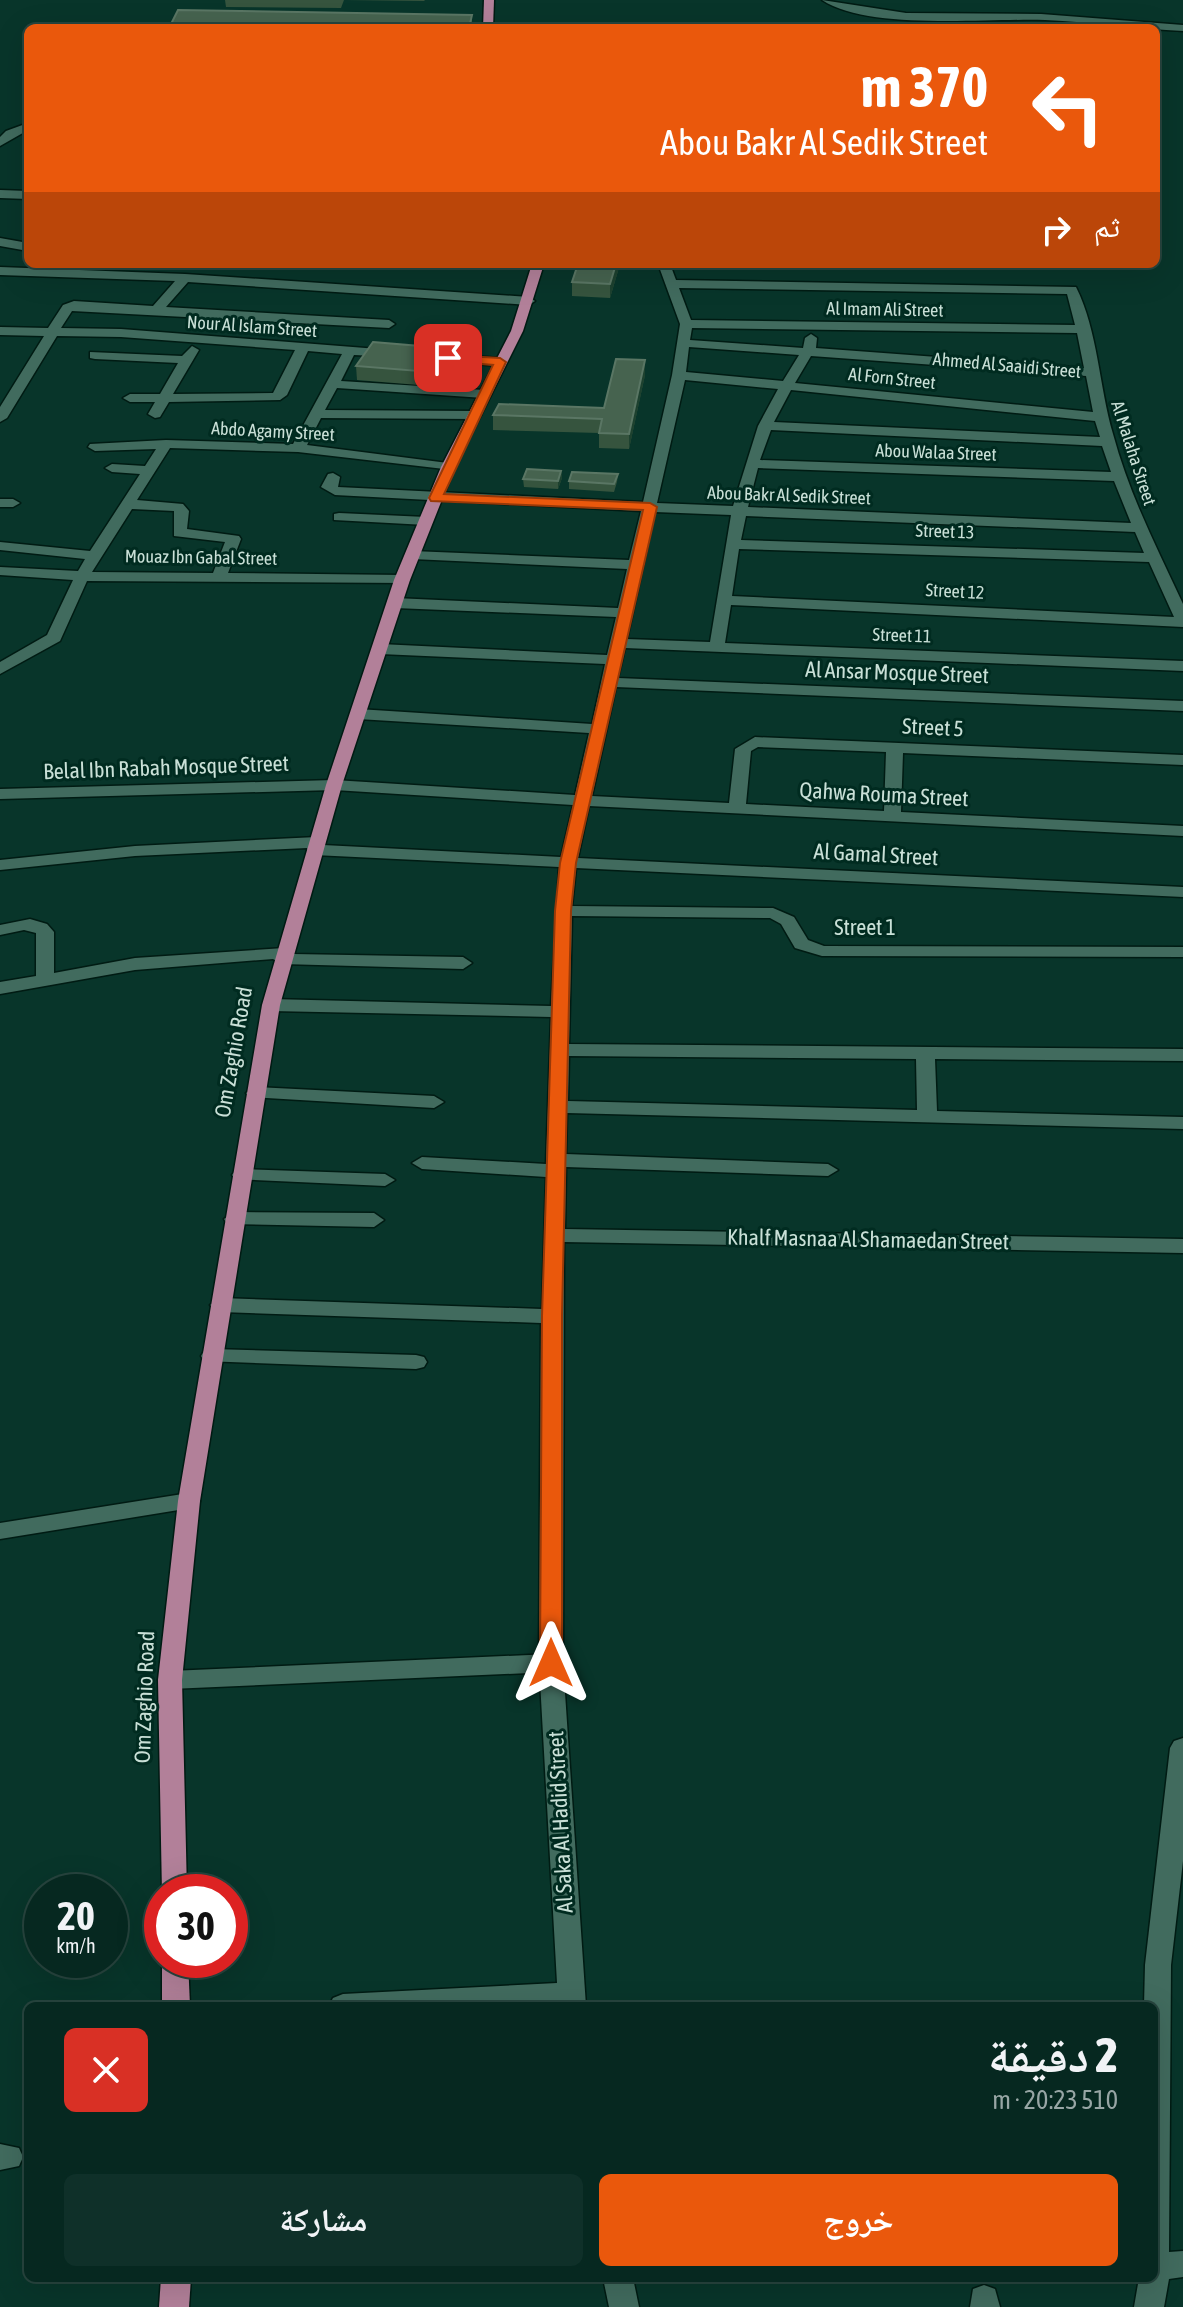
<!DOCTYPE html>
<html lang="ar">
<head>
<meta charset="utf-8">
<style>
	body { margin:0; font-family:"Asap Condensed","Noto Naskh Arabic",sans-serif; background:#0f3029; color:#f1f3f6; direction:rtl; height:100vh; display:flex; flex-direction:column; font-size:30px; white-space:nowrap }
	* { box-sizing:border-box; margin:0 }
	p { font-size:26px; color:#98a6a5 }
	.icon { flex:none; width:44px; height:44px; fill:none; stroke:currentColor; stroke-width:2; stroke-linecap:round; stroke-linejoin:round }
	.map { position:relative; flex:1; overflow:hidden; direction:ltr }
	.drawer { position:absolute; left:24px; top:2002px; width:1134px; height:280px; display:flex; flex-direction:column; background:#062820; border-radius:12px; box-shadow:0 8px 32px #0002,0 0 0 2px #27443e; direction:rtl }
	.drawer>* { flex:none }
	.top-card { position:absolute; left:24px; top:24px; width:1136px; height:244px; border-radius:12px; box-shadow:0 8px 32px #0002,0 0 0 2px #27443e; direction:rtl; background:#ea580c; color:#fff; overflow:hidden }
	.speed { position:absolute; left:24px; top:1874px; display:flex; gap:16px; font-size:40px; font-weight:700; text-align:center }
	.speed>* { display:grid; place-content:center; width:104px; height:104px; border-radius:50%; background:#062820; box-shadow:0 8px 32px #0002,0 0 0 2px #27443e; line-height:1 }
	.speed small { font-size:20px; font-weight:400 }
	.speed .limit { border:12px solid #d22; background:#fff; color:#111 }
	.pin { position:absolute; display:grid; place-items:center; width:68px; height:68px; color:#fff; margin:-34px; border-radius:16px; box-shadow:0 4px 12px #0006 }
	.me { position:absolute; width:88px; margin:-44px; rotate:0deg; stroke-linejoin:round; filter:drop-shadow(0 0 6px #0008) }
	.turn { display:flex; align-items:center; gap:28px; height:168px; padding:0 40px; font-size:36px }
	.turn .icon { width:104px; height:104px; stroke-width:2.5 }
	.turn b { display:block; font-size:56px; line-height:68px }
	.then { display:flex; align-items:center; height:76px; padding:0 40px; background:#0003; gap:16px; font-size:30px }
	.round { display:grid; place-items:center; flex:none; width:84px; height:84px; border-radius:12px; background:#0f3029 }
	.head { display:flex; align-items:center; justify-content:space-between; height:136px; padding:0 40px }
	h1 { font-size:48px; font-weight:800; line-height:60px }
	.button { display:flex; gap:16px; margin-top:auto; padding:16px 40px }
	.button a { flex:1; height:92px; border-radius:12px; background:#ea580c; color:#fff; font-size:32px; font-weight:800; line-height:92px; text-align:center }
	.button a+a { background:#0f3029; color:#f1f3f6 }
	.map>svg:first-child { display:block }
	.lines { fill:none; stroke-linecap:round; stroke-linejoin:round }
	.lane-casing { stroke:#001b13; stroke-width:3 }
	.street-casing { stroke:#001b13; stroke-width:3 }
	.primary-casing { stroke:#001b13; stroke-width:3 }
	.lane { fill:#416b5e; fill-rule:evenodd }
	.street { fill:#416b5e; fill-rule:evenodd }
	.primary { fill:#b28099; fill-rule:evenodd }
	.wall { fill:#36543e }
	.shaded-wall { fill:#1d412f }
	.building { fill:#46634f; stroke:#5a7664; stroke-width:2 }
	.route { fill:#ea580c; stroke:#983908; stroke-width:2 }
	.labels { text-anchor:middle; dominant-baseline:central; stroke-width:6; stroke-linejoin:round; paint-order:stroke }
	.far-street-label { font-size:18px; fill:#c9e0d7; stroke:#002b20 }
	.street-label { font-size:22px; fill:#c9e0d7; stroke:#002b20 }
</style>
</head>
<body>
<div class="map">
<svg width="1183" height="2307" viewBox="0 0 1183 2307">
	<rect width="100%" height="100%" fill="#08352a"/>
	<g class="lines">
		<defs>
			<g id="lane">
				<path d="M 822,0 L 906,13 L 1041,14 L 1183,25 L 1183,31 C 1138,29 1092,22 1045,20 C 987,18 869,31 822,0 Z"/>
				<polygon points="551,1654 560,1657 563,1663 560,1669 551,1672 170,1689 161,1687 158,1680 161,1673 170,1671"/>
			</g>
			<g id="street">
				<polygon points="28,123 28,130 0,146 0,137 6,131"/>
				<polygon points="0,190 28,191 28,199 0,198"/>
				<polygon points="0,238 28,243 28,251 0,246"/>
				<path d="M 658,264 L 670,264 L 676,280 L 1076,287 C 1098,331 1099,386 1113,434 C 1129,494 1157,548 1183,604 L 1183,627 L 731,605 L 725,643 L 1183,661 L 1183,671 L 625,648 L 618,678 L 1183,701 L 1183,711 L 616,687 L 592,796 L 729,803 L 735,749 L 755,737 L 1183,755 L 1183,765 L 903,753 L 901,812 L 1183,826 L 1183,836 L 589,806 L 578,858 L 1183,887 L 1183,897 L 576,868 L 572,906 L 773,908 L 794,917 L 808,940 L 824,946 L 1183,947 L 1183,957 L 822,956 L 795,948 L 781,924 L 770,918 L 572,916 L 569,1044 L 1183,1049 L 1183,1061 L 935,1059 L 937,1111 L 1183,1117 L 1183,1129 L 567,1113 L 566,1154 L 828,1164 L 838,1170 L 828,1176 L 566,1167 L 565,1229 L 1183,1239 L 1183,1253 L 564,1242 L 563,1663 L 586,2006 L 329,2006 L 333,1998 L 343,1994 L 557,1983 L 539,1663 L 541,1323 L 221,1312 L 210,1305 L 221,1298 L 542,1309 L 546,1177 L 422,1169 L 412,1163 L 422,1157 L 546,1164 L 551,1017 L 271,1011 L 262,1005 L 271,999 L 551,1006 L 559,867 L 314,855 L 308,854 L 307,848 L 135,856 L 0,870 L 0,860 L 135,846 L 317,837 L 323,838 L 323,845 L 561,857 L 573,805 L 334,790 L 0,799 L 0,789 L 334,780 L 575,795 L 589,733 L 358,719 L 350,714 L 358,709 L 592,724 L 605,664 L 380,654 L 372,649 L 380,644 L 607,655 L 616,617 L 395,608 L 387,603 L 395,598 L 618,608 L 627,569 L 412,559 L 405,555 L 412,551 L 629,560 L 641,511 L 335,495 L 321,487 L 328,474 L 333,473 L 340,477 L 338,487 L 643,502 L 672,375 L 680,324 ZM 679,288 L 1067,294 L 1075,325 L 691,320 ZM 692,328 L 1077,333 L 1084,368 L 816,348 L 817,338 L 811,334 L 805,338 L 803,348 L 690,340 ZM 689,347 L 799,355 L 783,381 L 686,372 ZM 811,356 L 1086,376 L 1093,412 L 795,383 ZM 685,380 L 778,389 L 758,426 L 733,506 L 657,503 ZM 791,390 L 1095,421 L 1100,437 L 774,422 ZM 771,430 L 1102,446 L 1111,472 L 760,460 ZM 758,468 L 1114,481 L 1131,523 L 748,507 ZM 655,512 L 731,515 L 710,642 L 627,639 ZM 746,516 L 1135,532 L 1144,553 L 741,540 ZM 739,549 L 1149,562 L 1174,617 L 732,596 ZM 758,747 L 886,752 L 884,811 L 746,804 L 751,751 ZM 569,1056 L 916,1059 L 917,1110 L 568,1101 Z"/>
				<path d="M 0,267 L 185,274 L 529,297 L 535,301 L 529,305 L 188,282 L 166,307 L 389,320 L 395,324 L 389,328 L 72,311 L 61,328 L 121,329 L 391,350 L 398,354 L 396,357 L 354,355 L 341,381 L 484,390 L 491,394 L 484,398 L 337,388 L 325,410 L 474,411 L 481,415 L 474,419 L 321,418 L 307,445 L 448,463 L 453,464 L 453,470 L 298,452 L 170,448 L 137,500 L 183,504 L 189,511 L 187,529 L 239,536 L 241,539 L 228,573 L 402,575 L 410,580 L 407,583 L 87,581 L 60,641 L 0,674 L 0,662 L 47,635 L 73,580 L 0,575 L 0,567 L 78,571 L 85,559 L 0,550 L 0,542 L 90,551 L 140,474 L 112,472 L 105,468 L 112,464 L 145,466 L 156,449 L 95,451 L 88,447 L 90,444 L 166,440 L 293,444 L 342,354 L 308,351 L 287,395 L 280,400 L 169,402 L 160,417 L 155,418 L 148,414 L 155,402 L 130,402 L 123,398 L 130,394 L 160,394 L 178,363 L 95,359 L 90,358 L 90,352 L 182,356 L 192,346 L 199,350 L 173,394 L 273,393 L 295,350 L 121,337 L 57,336 L 7,418 L 0,422 L 0,407 L 44,336 L 0,335 L 0,327 L 48,328 L 63,305 L 74,301 L 153,306 L 175,281 L 0,275 ZM 132,509 L 174,511 L 174,536 L 225,542 L 213,573 L 92,572 Z"/>
				<polygon points="443,354 500,358 507,362 500,366 438,361 436,358"/>
				<polygon points="0,499 13,499 20,503 13,507 0,507"/>
				<polygon points="339,513 426,517 433,521 426,525 334,520 334,514"/>
				<polygon points="30,919 47,924 54,932 54,973 135,958 284,948 293,954 463,957 472,963 463,969 282,964 273,959 135,970 0,994 0,982 36,976 36,933 24,930 0,935 0,925"/>
				<polygon points="256,1087 434,1096 444,1102 434,1108 249,1097 246,1093"/>
				<polygon points="242,1169 385,1174 395,1180 385,1186 235,1179 232,1175 235,1171"/>
				<polygon points="234,1212 374,1213 384,1220 374,1227 227,1224 224,1219"/>
				<polygon points="212,1349 416,1355 424,1357 427,1362 424,1367 416,1369 204,1361 201,1356 204,1351"/>
				<polygon points="189,1493 197,1495 200,1501 197,1507 0,1539 0,1523"/>
				<polygon points="1183,1738 1183,1861 1171,1965 1169,2252 1183,2251 1183,2277 1169,2279 1164,2307 1134,2307 1139,2278 1154,2278 1154,2006 1144,2006 1145,1965 1170,1748 1174,1741"/>
				<polygon points="0,2144 19,2148 23,2157 19,2166 0,2170"/>
				<polygon points="603,2278 633,2278 639,2307 609,2307"/>
				<polygon points="984,2285 995,2289 1000,2307 970,2307 973,2289"/>
			</g>
			<g id="primary">
				<polygon points="484,0 494,0 493,28 483,28"/>
				<polygon points="532,264 544,264 523,331 455,467 410,580 342,785 280,1005 200,1501 182,1680 187,1892 162,1894 158,1680 178,1501 262,1005 326,785 394,580 441,467 511,331"/>
				<polygon points="162,1959 188,1960 190,2006 162,2006"/>
				<polygon points="161,2278 191,2278 189,2307 159,2307"/>
			</g>
		</defs>
		<!-- lane casing -->
		<use href="#lane" class="lane-casing"/>
		<!-- street casing -->
		<use href="#street" class="street-casing"/>
		<!-- primary casing -->
		<use href="#primary" class="primary-casing"/>
		<!-- lane -->
		<use href="#lane" class="lane"/>
		<!-- street -->
		<use href="#street" class="street"/>
		<!-- primary -->
		<use href="#primary" class="primary"/>
	</g>
	<!-- wall -->
	<g class="wall">
		<polygon points="225,0 425,0 424,1 344,0 341,8 226,7"/>
		<polygon points="472,15 472,28 170,28 170,26"/>
		<polygon points="620,264 610,298 572,296 572,282"/>
		<polygon points="467,350 467,364 456,388 357,380 356,366"/>
		<polygon points="645,360 645,375 629,449 599,448 599,433 493,430 493,415 604,408"/>
		<polygon points="561,471 562,478 558,489 524,487 523,479"/>
		<polygon points="618,474 617,482 614,492 569,489 569,481"/>
	</g>
	<!-- shaded-wall -->
	<g class="shaded-wall">
		<polygon points="616,264 620,264 610,298 610,284"/>
		<polygon points="467,350 467,364 456,388 456,374"/>
		<polygon points="645,360 645,375 629,449 629,434"/>
		<polygon points="561,471 562,478 558,489 558,481"/>
	</g>
	<!-- building -->
	<g class="building">
		<polygon points="178,10 472,15 469,28 285,28 170,26"/>
		<polygon points="578,264 616,264 610,284 572,282"/>
		<polygon points="373,342 467,350 456,374 356,366"/>
		<polygon points="616,359 645,360 629,434 599,433 602,419 493,415 499,404 604,408"/>
		<polygon points="527,469 561,471 558,481 523,479"/>
		<polygon points="572,472 618,474 614,484 569,481"/>
	</g>
	<!-- route -->
	<polygon class="route" points="448,355 500,358 506,362 444,494 650,503 657,507 576,863 571,911 562,1316 562,1663 551,1672 540,1663 542,1316 555,911 560,863 643,510 431,501 429,498 493,365 444,361 444,356"/>
	<g class="labels">
		<!-- far-street labels -->
		<g class="far-street-label">
			<text transform="translate(885 309) rotate(1)">Al Imam Ali Street</text>
			<text transform="translate(252 326) rotate(4)">Nour Al Islam Street</text>
			<text transform="translate(1007 365) rotate(5)">Ahmed Al Saaidi Street</text>
			<text transform="translate(892 378) rotate(6)">Al Forn Street</text>
			<text transform="translate(273 431) rotate(3)">Abdo Agamy Street</text>
			<text transform="translate(936 452) rotate(2)">Abou Walaa Street</text>
			<text transform="translate(1134 453) rotate(72)">Al Malaha Street</text>
			<text transform="translate(789 495) rotate(2)">Abou Bakr Al Sedik Street</text>
			<text transform="translate(945 531) rotate(2)">Street 13</text>
			<text transform="translate(201 557) rotate(1)">Mouaz Ibn Gabal Street</text>
			<text transform="translate(955 591) rotate(3)">Street 12</text>
			<text transform="translate(902 635) rotate(2)">Street 11</text>
		</g>
		<!-- street labels -->
		<g class="street-label">
			<text transform="translate(897 672) rotate(2)">Al Ansar Mosque Street</text>
			<text transform="translate(933 727) rotate(3)">Street 5</text>
			<text transform="translate(166 767) rotate(-2)">Belal Ibn Rabah Mosque Street</text>
			<text transform="translate(884 794) rotate(3)">Qahwa Rouma Street</text>
			<text transform="translate(876 854) rotate(3)">Al Gamal Street</text>
			<text x="865" y="927">Street 1</text>
			<text transform="translate(233 1052) rotate(-80)">Om Zaghio Road</text>
			<text transform="translate(868 1239) rotate(1)">Khalf Masnaa Al Shamaedan Street</text>
			<text transform="translate(144 1697) rotate(-88)">Om Zaghio Road</text>
			<text transform="translate(560 1822) rotate(-93)">Al Saka Al Hadid Street</text>
		</g>
	</g>
</svg>
<div class="speed"><div>20<small>km/h</small></div><div class="limit">30</div></div>
<div class="pin" style="left:448px;top:358px;background:#d93025"><svg class="icon" aria-label="arrive" viewBox="0 0 24 24"><path d="M6 21V4h12l-3 4 3 4H6"/></svg></div>
<svg class="me" style="left:551px;top:1663px" viewBox="-20 -20 40 40"><path d="M0-17L14 15 0 8-14 15z" fill="#ea580c" stroke="#fff" stroke-width="4"/></svg>
<div class="top-card">
<div class="turn"><svg class="icon" aria-label="left" viewBox="0 0 24 24"><path d="M17 20v-9H6M10 6l-5 5 5 5"/></svg><div><b>370 m</b>Abou Bakr Al Sedik Street</div></div>
<div class="then">ثم<svg class="icon" aria-label="right" viewBox="0 0 24 24"><path d="M7 20v-9h11M14 6l5 5-5 5"/></svg></div>
</div>
<section class="drawer">
<div class="head"><div><h1>2 دقيقة</h1><p>510 m · 20:23</p></div><a class="round" style="background:#d93025;color:#fff"><svg class="icon" aria-label="close" viewBox="0 0 24 24"><path d="M6 6l12 12M18 6L6 18"/></svg></a></div>
<div class="button"><a>خروج</a><a>مشاركة</a></div>
</section>
</div>
</body>
</html>
